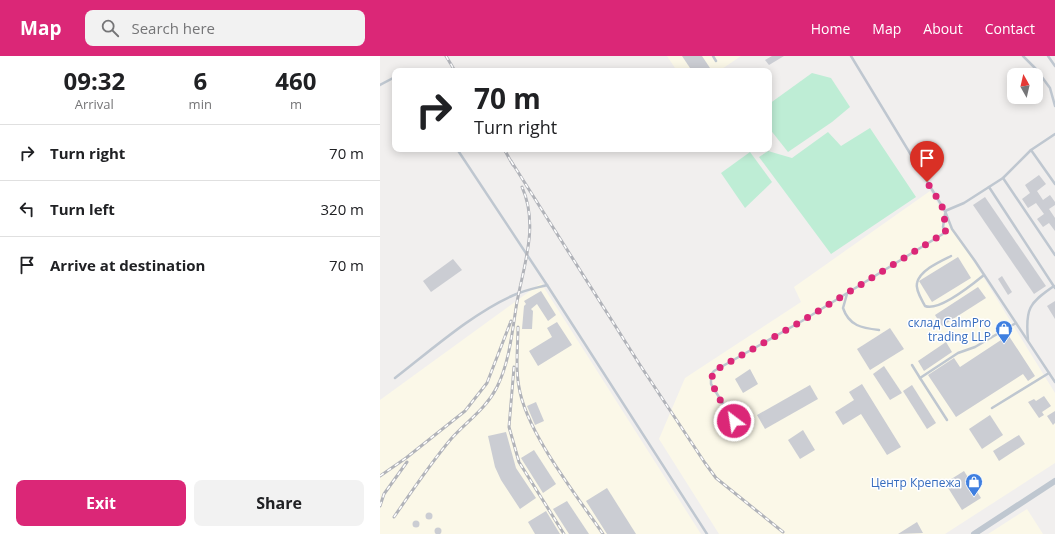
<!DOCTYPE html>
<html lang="en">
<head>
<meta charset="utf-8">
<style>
	body { margin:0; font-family:"Open Sans",sans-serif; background:#f2f2f2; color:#202124; height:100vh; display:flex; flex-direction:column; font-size:15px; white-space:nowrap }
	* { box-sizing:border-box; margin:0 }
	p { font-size:13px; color:#757577 }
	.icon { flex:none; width:22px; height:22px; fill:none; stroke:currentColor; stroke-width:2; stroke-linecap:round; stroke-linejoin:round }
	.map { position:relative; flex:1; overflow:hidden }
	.details { display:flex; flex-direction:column; background:#fff; width:380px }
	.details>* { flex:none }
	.hud { position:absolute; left:12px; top:12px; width:380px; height:84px; border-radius:8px; box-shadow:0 2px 10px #0003; background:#fff; color:#202124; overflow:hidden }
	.needle { width:26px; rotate:352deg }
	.fabs { position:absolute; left:627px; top:12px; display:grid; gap:8px }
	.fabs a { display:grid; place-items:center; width:36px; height:36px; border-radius:8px; background:#fff; box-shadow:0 2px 10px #0003; font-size:20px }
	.pin { position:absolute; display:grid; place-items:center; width:34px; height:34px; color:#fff; margin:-41px -17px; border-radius:50% 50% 50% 0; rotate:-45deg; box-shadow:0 0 4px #0007 }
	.pin .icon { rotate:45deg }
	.me { position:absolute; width:44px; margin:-22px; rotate:329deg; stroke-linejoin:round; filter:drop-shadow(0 0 3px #0008) }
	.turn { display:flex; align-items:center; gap:14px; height:84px; padding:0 16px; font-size:18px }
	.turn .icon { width:52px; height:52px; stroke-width:2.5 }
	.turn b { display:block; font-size:28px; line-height:34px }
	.eta { display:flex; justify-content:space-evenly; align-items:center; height:68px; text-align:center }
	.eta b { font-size:24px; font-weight:700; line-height:28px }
	.button { display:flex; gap:8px; margin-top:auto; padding:8px 16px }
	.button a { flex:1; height:46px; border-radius:8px; background:#db2777; color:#fff; font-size:16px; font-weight:700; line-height:46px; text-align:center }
	.button a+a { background:#f2f2f2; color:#202124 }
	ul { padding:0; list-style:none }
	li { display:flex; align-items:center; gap:12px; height:56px; padding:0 16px; border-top:1px solid #e0e0e0 }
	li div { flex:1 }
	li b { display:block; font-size:15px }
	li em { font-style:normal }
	header { display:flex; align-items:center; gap:24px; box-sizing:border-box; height:56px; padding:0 20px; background:#db2777; color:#fff }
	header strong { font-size:19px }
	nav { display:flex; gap:22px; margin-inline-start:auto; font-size:14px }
	.search { width:280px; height:36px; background:#f2f2f2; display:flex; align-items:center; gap:10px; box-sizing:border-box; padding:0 14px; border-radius:8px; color:#757577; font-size:15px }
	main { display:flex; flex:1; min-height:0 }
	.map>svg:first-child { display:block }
	.commercial { fill:#fbf8e8 }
	.green { fill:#beedd5 }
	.building { fill:#cbcdd3 }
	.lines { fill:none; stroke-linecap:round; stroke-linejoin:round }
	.service { stroke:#bfc7d0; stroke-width:2.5 }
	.tertiary { stroke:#bfc7d0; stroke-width:6 }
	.rail-casing { stroke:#b1b3b9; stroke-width:3 }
	.rail { stroke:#fff; stroke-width:1.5; stroke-dasharray:4.5; stroke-linecap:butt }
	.route { stroke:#db2777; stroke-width:7; stroke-dasharray:0 12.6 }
	.labels { text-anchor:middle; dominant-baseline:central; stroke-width:3; stroke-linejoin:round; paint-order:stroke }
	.shop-label { font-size:12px; fill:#366cbe; stroke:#fff; text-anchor:end }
</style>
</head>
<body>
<header>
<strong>Map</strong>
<div class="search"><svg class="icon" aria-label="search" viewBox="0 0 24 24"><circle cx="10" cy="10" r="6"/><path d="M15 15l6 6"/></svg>Search here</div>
<nav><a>Home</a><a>Map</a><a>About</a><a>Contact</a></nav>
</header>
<main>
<section class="details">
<div class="eta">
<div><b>09:32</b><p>Arrival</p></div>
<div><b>6</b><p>min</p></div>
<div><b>460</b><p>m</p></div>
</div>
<ul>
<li><svg class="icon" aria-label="right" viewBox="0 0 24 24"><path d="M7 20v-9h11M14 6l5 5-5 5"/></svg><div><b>Turn right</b></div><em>70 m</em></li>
<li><svg class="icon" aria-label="left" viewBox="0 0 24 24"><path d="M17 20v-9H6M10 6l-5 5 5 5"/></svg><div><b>Turn left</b></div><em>320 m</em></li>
<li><svg class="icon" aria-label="arrive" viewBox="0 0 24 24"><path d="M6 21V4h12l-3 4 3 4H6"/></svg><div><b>Arrive at destination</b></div><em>70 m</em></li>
</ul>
<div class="button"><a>Exit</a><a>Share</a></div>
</section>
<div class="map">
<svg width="675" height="478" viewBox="0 0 675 478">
	<rect width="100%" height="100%" fill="#f1efee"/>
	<!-- commercial -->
	<g class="commercial">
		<polygon points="287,0 361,0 339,15 297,15"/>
		<polygon points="550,135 675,337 675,407 565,478 339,478 279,383 305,322 421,246 414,231"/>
		<polygon points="161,227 321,478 0,478 0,344"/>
		<polygon points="647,453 663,478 608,478"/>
	</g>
	<!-- green -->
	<g class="green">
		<polygon points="432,17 451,22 470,51 452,66 408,96 389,72 389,48"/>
		<polygon points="490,72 536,141 451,198 379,101 388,95 412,102 448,76 461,90"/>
		<polygon points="370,96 392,126 365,152 341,117"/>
	</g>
	<!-- building -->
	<g class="building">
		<polygon points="302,0 322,0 332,15 312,15"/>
		<polygon points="392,0 404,0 389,9 385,4"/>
		<polygon points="659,119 666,128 657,135 663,144 670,139 675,146 675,149 669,153 675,162 675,175 669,167 663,171 657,163 664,158 656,147 648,152 642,143 650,137 645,129"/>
		<polygon points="605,141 666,230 654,238 593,149"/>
		<polygon points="578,201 591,222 552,246 539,225"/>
		<polygon points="73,203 82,214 51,236 43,225"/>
		<polygon points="622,220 632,236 628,239 618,223"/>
		<polygon points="598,231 606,242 562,270 555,259"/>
		<polygon points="161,235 176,259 168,265 157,248 151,253 153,255 152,273 142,273 144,250 146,248 144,245"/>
		<polygon points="675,245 675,263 667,250"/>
		<polygon points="177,266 192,289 158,310 149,295 172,281 167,272"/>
		<polygon points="510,272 524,293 490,314 477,293"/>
		<polygon points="625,274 655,320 648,325 643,318 576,361 548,319 574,302 580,311 621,284 618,279"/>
		<polygon points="566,286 572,296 544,315 538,305"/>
		<polygon points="504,310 522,337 510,344 493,318"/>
		<polygon points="370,313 378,328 363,337 355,323"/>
		<polygon points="482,328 521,391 507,399 481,358 463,369 455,356 474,344 469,336"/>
		<polygon points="430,329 438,343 385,373 377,359"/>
		<polygon points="532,329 556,367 547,373 523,335"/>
		<polygon points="664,340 671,350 662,356 664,359 659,362 648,346 654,343 656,345"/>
		<polygon points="156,346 164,365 155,369 147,350"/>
		<polygon points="675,355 675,367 673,369 667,360"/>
		<polygon points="610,359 623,379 602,393 589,373"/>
		<polygon points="423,374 435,394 420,403 408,384"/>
		<polygon points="126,376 136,412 156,442 140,453 121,424 115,411 108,380"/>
		<polygon points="639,379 645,388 619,405 613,395"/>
		<polygon points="154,394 176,428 163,437 141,402"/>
		<polygon points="584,415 601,442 582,454 565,427"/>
		<polygon points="227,432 256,478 227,478 206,445"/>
		<polygon points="187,445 209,478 189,478 173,453"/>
		<polygon points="166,455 180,478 155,478 148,466"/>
		<circle cx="49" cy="460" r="3.5"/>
		<circle cx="36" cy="468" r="3.5"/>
		<polygon points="537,466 543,477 518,478"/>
		<circle cx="58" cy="475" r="3.5"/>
	</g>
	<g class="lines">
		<!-- service -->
		<g class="service">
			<polyline points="333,0 336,5"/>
			<polyline points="471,0 565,155 572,173 595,205 675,326"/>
			<polyline points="643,0 656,13 670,32 675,50"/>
			<polyline points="668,0 675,10"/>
			<polyline points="0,29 15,21"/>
			<polyline points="77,93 167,229"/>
			<polyline points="651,94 675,128"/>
			<polyline points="623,122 675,199"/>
			<polyline points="609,131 675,232"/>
			<polyline points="565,155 584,147 623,122 651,94 675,78"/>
			<path d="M 571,200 C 561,205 540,214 537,227 C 535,234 542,244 545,250 C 559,256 593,228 604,219"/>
			<path d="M 467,238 L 463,252 C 469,270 482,272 499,274"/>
			<path d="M 648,284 C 645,253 649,247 674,230"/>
			<polyline points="532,309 540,322"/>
			<path d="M 15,322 C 50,295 94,256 134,239 C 145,234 156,232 167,229 L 327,478"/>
			<polyline points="612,352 669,317"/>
			<polyline points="567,364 540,322 578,297 595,291 636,267"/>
			<polyline points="361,377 331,328 331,319 334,315 422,265 566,176 563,171 565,158"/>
		</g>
		<!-- tertiary -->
		<polyline class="tertiary" points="594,478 675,425"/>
		<defs>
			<g id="rail">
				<polyline points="66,0 75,15"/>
				<polyline points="124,93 133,109"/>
				<polyline points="131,105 260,309 325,407 336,422 403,476"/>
				<path d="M 138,271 C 138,290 135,312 139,331 C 146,376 197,440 223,478"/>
				<polyline points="134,311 129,371 139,406 184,478"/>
				<polyline points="0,420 26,402 85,355 107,327 131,265"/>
				<polyline points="0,450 4,438 27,406"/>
				<path d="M 14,461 C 32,435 50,408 71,383 C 86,366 106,353 117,331 C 130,305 132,275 137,246 C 144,208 159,169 142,131"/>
			</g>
		</defs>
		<!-- rail casing -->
		<use href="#rail" class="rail-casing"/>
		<!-- rail -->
		<use href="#rail" class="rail"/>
	</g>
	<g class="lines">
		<!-- route -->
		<path class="route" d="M 354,365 C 346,352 326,328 334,315 L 422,265 L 566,176 L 563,171 C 569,153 556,142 547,126"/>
	</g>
	<!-- icons -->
	<defs>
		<symbol id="shop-pin" viewBox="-11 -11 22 30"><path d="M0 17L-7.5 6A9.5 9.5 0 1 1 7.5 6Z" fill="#3f7fe0" stroke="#fff"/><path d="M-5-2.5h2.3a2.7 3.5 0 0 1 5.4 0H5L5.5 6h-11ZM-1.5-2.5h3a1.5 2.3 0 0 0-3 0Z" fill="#fff"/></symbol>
	</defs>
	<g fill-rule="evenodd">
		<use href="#shop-pin" x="614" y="263" width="20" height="27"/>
		<use href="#shop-pin" x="584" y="416" width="20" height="27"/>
	</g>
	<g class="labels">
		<!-- shop labels -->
		<g class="shop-label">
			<text x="611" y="266">склад CalmPro<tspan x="611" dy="14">trading LLP</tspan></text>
			<text x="581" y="426">Центр Крепежа</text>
		</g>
	</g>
</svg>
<div class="fabs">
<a><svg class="needle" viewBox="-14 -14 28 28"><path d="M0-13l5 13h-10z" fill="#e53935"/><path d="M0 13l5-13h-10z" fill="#757577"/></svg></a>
</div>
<div class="pin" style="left:547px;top:126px;background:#d93025"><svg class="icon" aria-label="arrive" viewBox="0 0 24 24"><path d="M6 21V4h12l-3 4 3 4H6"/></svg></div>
<svg class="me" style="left:354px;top:365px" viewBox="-20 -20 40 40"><circle r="17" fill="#db2777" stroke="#fff" stroke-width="3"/><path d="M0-11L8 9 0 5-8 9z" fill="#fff"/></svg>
<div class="hud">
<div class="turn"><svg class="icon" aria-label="right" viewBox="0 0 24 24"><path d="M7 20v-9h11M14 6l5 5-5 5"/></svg><div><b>70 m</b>Turn right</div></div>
</div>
</div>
</main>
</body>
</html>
